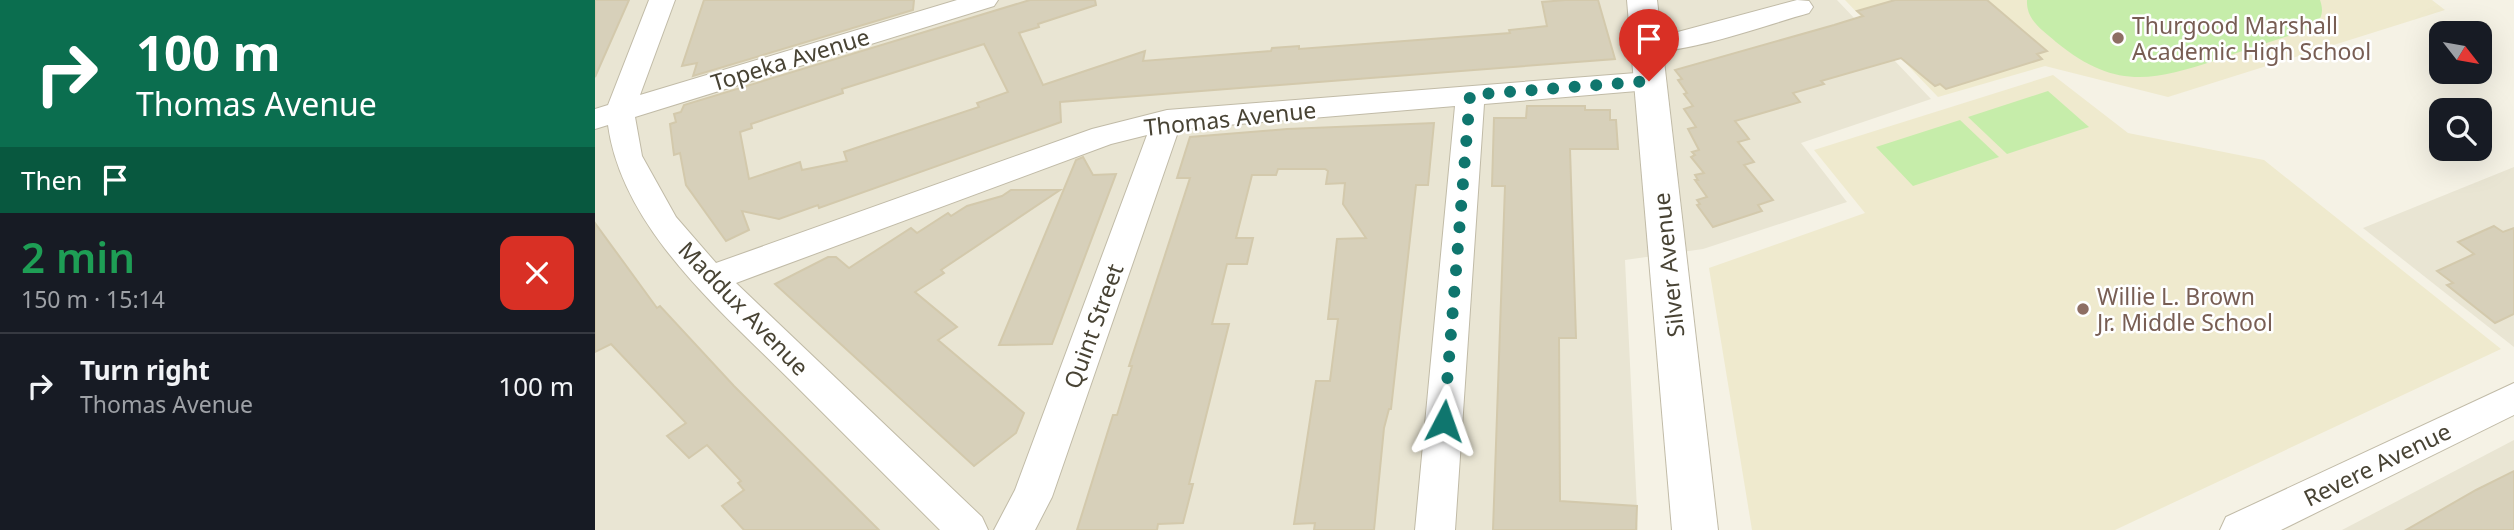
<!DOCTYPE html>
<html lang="en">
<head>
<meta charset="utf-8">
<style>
	body { margin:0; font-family:"Noto Sans",sans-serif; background:#20242c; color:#f1f3f6; height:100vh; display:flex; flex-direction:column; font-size:26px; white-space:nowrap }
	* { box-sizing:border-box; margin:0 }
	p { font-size:23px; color:#9ea1a6 }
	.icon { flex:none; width:38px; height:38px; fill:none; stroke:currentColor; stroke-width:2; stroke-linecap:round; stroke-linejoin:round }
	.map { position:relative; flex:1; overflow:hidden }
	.sheet { display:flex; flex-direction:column; background:#171b24; width:595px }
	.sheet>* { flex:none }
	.hud { background:#0b6e4f; color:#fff; overflow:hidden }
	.needle { width:46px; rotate:121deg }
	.buttons { position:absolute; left:1834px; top:21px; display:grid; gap:14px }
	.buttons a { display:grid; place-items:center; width:63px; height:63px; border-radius:14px; background:#171b24; box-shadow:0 7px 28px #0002; font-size:35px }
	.pin { position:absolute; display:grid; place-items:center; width:60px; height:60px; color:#fff; margin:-72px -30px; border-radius:50% 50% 50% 0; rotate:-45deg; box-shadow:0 0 7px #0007 }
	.pin .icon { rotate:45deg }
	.me { position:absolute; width:77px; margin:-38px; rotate:4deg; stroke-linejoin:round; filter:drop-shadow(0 0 5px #0008) }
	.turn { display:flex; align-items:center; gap:24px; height:147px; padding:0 21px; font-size:32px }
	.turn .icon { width:91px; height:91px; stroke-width:2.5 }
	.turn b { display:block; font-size:49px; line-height:60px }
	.then { display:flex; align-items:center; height:66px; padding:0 21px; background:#0003; gap:14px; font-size:26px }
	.round { display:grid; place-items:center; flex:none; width:74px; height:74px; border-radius:14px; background:#20242c }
	.headline { display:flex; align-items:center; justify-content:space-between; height:119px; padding:0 21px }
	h1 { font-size:42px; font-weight:600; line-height:52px; color:#1e9e55 }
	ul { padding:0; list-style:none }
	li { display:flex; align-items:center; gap:21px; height:105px; padding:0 21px; border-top:2px solid #363941 }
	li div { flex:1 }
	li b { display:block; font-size:26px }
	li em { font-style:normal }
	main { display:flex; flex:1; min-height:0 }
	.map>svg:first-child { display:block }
	.residential { fill:#e9e5d3 }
	.education { fill:#efeace }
	.green { fill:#c6edaa }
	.building { fill:#d7d0ba; stroke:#d3c9ac; stroke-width:2; fill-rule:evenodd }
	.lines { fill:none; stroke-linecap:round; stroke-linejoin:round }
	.minor-casing { stroke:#c1bba7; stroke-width:2 }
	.tertiary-casing { stroke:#c1bba7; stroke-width:2 }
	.minor { fill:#fff; fill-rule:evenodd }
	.tertiary { fill:#fff; fill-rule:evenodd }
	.route { stroke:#0f766e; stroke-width:12; stroke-dasharray:0 21.6 }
	.education-dot { fill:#8d6e63; stroke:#fff; stroke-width:2.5 }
	.labels { text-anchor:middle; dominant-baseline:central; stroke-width:5; stroke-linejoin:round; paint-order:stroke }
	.education-label { font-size:23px; fill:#785e54; stroke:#fff; text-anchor:start }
	.street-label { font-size:23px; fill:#484334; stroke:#fff }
</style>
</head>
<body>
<main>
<section class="sheet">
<div class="hud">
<div class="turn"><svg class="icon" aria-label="right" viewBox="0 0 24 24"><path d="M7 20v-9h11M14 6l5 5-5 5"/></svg><div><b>100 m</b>Thomas Avenue</div></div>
<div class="then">Then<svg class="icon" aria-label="arrive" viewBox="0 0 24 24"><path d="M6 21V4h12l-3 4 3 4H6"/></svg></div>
</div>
<div class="headline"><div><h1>2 min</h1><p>150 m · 15:14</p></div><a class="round" style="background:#d93025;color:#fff"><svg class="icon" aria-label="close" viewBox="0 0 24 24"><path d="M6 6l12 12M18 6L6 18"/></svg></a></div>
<ul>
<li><svg class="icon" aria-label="right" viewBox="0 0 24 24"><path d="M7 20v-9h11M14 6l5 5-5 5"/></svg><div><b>Turn right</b><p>Thomas Avenue</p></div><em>100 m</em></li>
</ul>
</section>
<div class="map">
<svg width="1919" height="530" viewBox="0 0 1919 530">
	<rect width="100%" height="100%" fill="#f5f2e5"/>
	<!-- residential -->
	<g class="residential">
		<polygon points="0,0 1242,0 1336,99 1206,143 1252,202 1108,249 1030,260 1043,530 0,530"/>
		<polygon points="1919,167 1919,347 1768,228"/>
		<polygon points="1919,440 1919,530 1747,530"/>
	</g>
	<!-- education -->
	<g class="education">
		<polygon points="1250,0 1837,0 1850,10 1573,97 1450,66 1343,97"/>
		<polygon points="1458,75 1533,133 1669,160 1906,349 1520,530 1157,530 1114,268 1270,213 1219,150"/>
	</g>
	<!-- green -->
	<g class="green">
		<path d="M 1432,0 L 1725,0 C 1731,17 1723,24 1708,31 C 1679,41 1650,50 1621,60 C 1556,82 1519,89 1461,42 C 1447,30 1431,20 1432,0 Z"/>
		<polygon points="1453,91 1494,127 1412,154 1373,117"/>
		<polygon points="1365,120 1404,157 1318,186 1281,147"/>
	</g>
	<!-- building -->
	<g class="building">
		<polygon points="0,0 34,0 0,77"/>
		<polygon points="109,0 319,0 318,10 98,76 102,63 87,66"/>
		<path d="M 435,0 L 500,0 L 501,5 L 443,24 L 444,27 L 424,33 L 448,85 L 550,51 L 548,61 L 676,51 L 677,48 L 704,46 L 704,49 L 915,33 L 914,30 L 952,26 L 947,2 L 970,0 L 1003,0 L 1020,59 L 465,102 L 466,122 L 224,208 L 223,205 L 184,219 L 147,211 L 154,230 L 131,241 L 91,185 L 85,153 L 79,155 L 75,124 L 81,122 L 79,114 L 86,112 L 89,105 ZM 389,44 L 413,92 L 382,103 L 384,107 L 249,152 L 252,161 L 207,170 L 205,162 L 154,179 L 145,132 L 157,128 L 156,124 L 248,93 L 247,89 Z"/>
		<polygon points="1300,0 1392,0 1452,51 1442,54 1447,59 1351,89 1345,84 1340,86 1306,58 1226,81 1229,84 1198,93 1205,102 1140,121 1154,139 1143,142 1159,162 1149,165 1178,200 1163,205 1167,211 1118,227 1102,205 1105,204 1102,200 1112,197 1100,180 1103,180 1100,175 1109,173 1096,157 1100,155 1097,152 1104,150 1093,129 1101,127 1089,109 1098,106 1089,94 1092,93 1083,80 1087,79 1080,70 1239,25 1268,16 1262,11"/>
		<polygon points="932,106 990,106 990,110 1015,110 1015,120 1021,120 1023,149 975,149 981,338 964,338 965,501 1042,506 1041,530 898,530 910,186 897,186 899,118 931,118"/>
		<polygon points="839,123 833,185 821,185 796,409 794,409 789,428 779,530 719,530 720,523 699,524 721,381 735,381 743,319 733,319 742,239 771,238 748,204 750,183 731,184 733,171 730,169 683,169 681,175 657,175 641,238 658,238 652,264 632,264 617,324 634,324 594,484 598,484 588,523 563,524 562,530 482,530 518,415 522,415 537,366 534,366 595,178 582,178 595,137 692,129"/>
		<polygon points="488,157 498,175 521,174 457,344 404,345 481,160"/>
		<polygon points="416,190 465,190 346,270 349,273 320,292 362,327 343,340 429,413 421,433 379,466 180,284 233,257 241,257 254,268 316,228 322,233 353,213 356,216 372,206 407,196"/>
		<polygon points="0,223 62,308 65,306 139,386 284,530 149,530 127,506 149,490 143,483 146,481 112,445 94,458 72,436 91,423 16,344 0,352"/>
		<polygon points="1899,226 1908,232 1919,228 1919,314 1900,323 1852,285 1858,283 1842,271 1879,254 1863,242"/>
		<polygon points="1919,471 1919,530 1811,530 1881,490"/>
	</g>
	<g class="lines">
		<defs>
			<g id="minor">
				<path d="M 54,0 L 80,0 L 45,95 L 362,0 L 403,0 L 399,6 L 40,117 L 47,156 L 81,217 L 121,263 L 497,129 L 572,110 L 1054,72 L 1064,75 L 1068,81 L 1064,87 L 1054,90 L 889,104 L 860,530 L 820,530 L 860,106 L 584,129 L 457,497 L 440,530 L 399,530 L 420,490 L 552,135 L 516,144 L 141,283 L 387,517 L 393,530 L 345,530 C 295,480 245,430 195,380 C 125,310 27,228 13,125 L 0,129 L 0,109 L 13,105 Z"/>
				<path d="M 1202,0 L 1214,1 L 1218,7 L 1214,13 C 1174,24 1079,59 1042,50 L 1038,44 L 1042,38 L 1079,33 Z"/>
				<polygon points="1919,383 1919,415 1686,530 1625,530 1631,517"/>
			</g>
			<polygon id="tertiary" points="1032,0 1062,0 1123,530 1077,530"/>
		</defs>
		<!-- minor casing -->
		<use href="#minor" class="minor-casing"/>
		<!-- tertiary casing -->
		<use href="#tertiary" class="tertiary-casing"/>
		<!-- minor -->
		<use href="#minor" class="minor"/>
		<!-- tertiary -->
		<use href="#tertiary" class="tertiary"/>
	</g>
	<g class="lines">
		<!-- route -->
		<polyline class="route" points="849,421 875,95 1054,81"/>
	</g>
	<!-- markers -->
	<g class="education-dot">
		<circle cx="1523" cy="38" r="7"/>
		<circle cx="1488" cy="309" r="7"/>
	</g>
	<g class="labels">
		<!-- education labels -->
		<g class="education-label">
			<text x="1537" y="25">Thurgood Marshall<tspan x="1537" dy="26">Academic High School</tspan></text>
			<text x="1502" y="296">Willie L. Brown<tspan x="1502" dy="26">Jr. Middle School</tspan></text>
		</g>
		<!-- street labels -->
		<g class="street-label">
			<text transform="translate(195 59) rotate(-17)">Topeka Avenue</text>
			<text transform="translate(635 118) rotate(-6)">Thomas Avenue</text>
			<text transform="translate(1073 265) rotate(-96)">Silver Avenue</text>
			<text transform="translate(149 308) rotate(46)">Maddux Avenue</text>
			<text transform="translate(498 326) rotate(-70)">Quint Street</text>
			<text transform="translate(1782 464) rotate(-26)">Revere Avenue</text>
		</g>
	</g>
</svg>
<div class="buttons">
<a><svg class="needle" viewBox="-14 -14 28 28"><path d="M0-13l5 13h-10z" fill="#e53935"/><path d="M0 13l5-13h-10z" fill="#9ea1a6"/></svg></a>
<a><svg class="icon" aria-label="search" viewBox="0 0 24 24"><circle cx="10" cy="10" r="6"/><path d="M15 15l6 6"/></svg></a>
</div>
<div class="pin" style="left:1054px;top:81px;background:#d93025"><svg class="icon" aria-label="arrive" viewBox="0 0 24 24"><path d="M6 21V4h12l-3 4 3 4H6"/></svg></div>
<svg class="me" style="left:849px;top:421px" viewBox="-20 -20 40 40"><path d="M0-17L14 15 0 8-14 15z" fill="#0f766e" stroke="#fff" stroke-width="4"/></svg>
</div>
</main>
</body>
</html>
